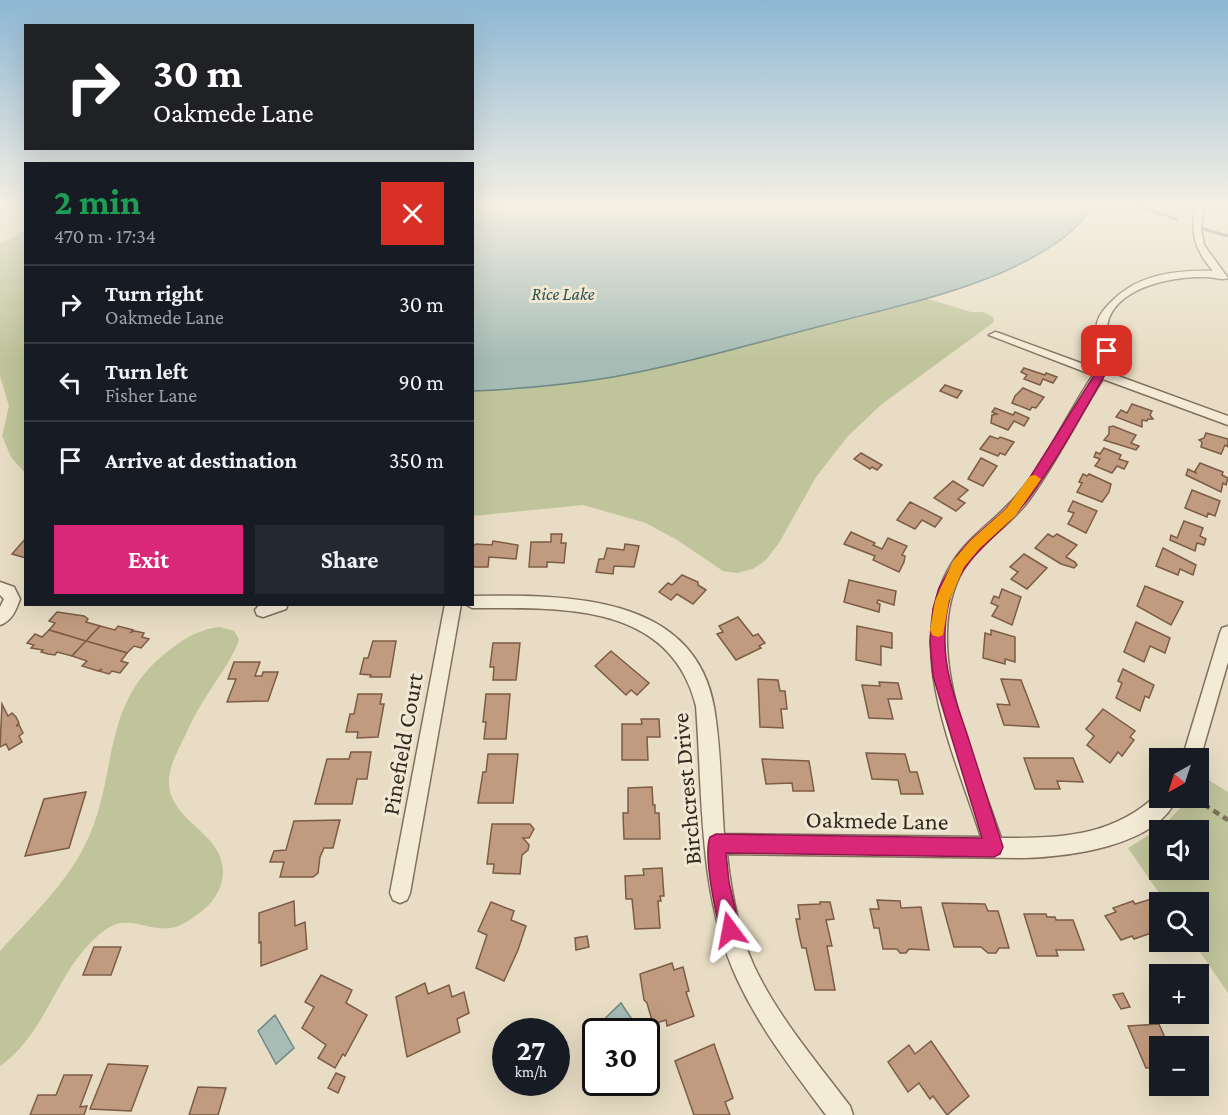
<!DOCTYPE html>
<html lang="en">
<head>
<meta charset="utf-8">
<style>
	body { margin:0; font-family:"Crimson Pro",serif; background:#242831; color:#f1f3f6; height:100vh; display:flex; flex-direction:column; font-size:22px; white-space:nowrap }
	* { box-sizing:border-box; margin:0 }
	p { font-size:20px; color:#9ea1a6 }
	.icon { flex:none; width:33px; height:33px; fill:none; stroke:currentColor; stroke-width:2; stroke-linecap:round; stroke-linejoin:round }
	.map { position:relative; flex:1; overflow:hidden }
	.sheet { position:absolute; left:24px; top:162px; width:450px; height:444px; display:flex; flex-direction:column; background:#171b24; border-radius:0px; box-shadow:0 6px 24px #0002 }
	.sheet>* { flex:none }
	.banner { position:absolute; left:24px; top:24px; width:450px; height:126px; border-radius:0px; box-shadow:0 6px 24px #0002; background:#202124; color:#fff; overflow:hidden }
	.needle { width:39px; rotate:219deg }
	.tools { position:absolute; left:1149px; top:748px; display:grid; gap:12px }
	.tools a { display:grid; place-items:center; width:60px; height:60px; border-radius:0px; background:#171b24; box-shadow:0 6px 24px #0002; font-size:30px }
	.speed { position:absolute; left:492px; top:1018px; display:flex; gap:12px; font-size:30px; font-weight:700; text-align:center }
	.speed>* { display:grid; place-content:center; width:78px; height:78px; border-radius:50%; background:#171b24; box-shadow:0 6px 24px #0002; line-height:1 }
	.speed small { font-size:15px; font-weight:400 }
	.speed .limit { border:3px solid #111; border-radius:9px; background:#fff; color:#111 }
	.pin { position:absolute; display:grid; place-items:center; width:51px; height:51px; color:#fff; margin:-26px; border-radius:12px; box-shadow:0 3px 9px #0006 }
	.me { position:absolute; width:66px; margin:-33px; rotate:347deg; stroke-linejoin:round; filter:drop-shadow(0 0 4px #0008) }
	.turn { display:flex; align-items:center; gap:21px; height:126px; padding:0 30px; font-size:27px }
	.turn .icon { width:78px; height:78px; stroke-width:2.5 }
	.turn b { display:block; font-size:42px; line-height:51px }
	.round { display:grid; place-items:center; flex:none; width:63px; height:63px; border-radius:0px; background:#242831 }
	.headline { display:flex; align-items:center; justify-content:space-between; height:102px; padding:0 30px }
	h1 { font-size:36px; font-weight:700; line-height:45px; color:#1e9e55 }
	.cta { display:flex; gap:12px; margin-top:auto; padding:12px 30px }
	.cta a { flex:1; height:69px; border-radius:0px; background:#db2777; color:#fff; font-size:24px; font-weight:700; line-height:69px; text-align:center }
	.cta a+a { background:#242831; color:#f1f3f6 }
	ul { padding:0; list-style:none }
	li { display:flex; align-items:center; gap:18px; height:78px; padding:0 30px; border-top:2px solid #363941 }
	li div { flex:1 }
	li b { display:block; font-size:22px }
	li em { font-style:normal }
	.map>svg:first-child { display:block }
	.green { fill:#bfc49a; fill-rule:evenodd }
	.water { fill:#a6bcb5; stroke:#6e8882; stroke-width:1.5 }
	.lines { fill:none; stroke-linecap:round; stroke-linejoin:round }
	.stream { stroke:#6e8882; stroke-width:3 }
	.building { fill:#c19b7f; stroke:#7c5c46; stroke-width:1.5 }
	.street-casing { stroke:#80705d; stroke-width:3 }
	.path { stroke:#80705d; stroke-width:4.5; stroke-dasharray:7 4.5; stroke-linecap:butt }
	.street { fill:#f4ebd6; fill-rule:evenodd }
	.route { fill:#db2777; stroke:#8e194d; stroke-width:1.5 }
	.slow { fill:#f59e0b }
	.labels { text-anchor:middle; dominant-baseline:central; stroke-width:6; stroke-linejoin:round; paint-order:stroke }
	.far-water-label { font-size:18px; font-style:italic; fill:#30504e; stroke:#f0e8d3 }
	.near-street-label { font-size:24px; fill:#32281f; stroke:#f0e8d3 }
</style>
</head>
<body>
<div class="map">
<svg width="1228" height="1115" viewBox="0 0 1228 1115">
	<rect width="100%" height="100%" fill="#e8ddc4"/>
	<!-- green -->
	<g class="green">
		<polygon points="25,231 25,473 11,457 2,436 9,406 0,376 0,244"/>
		<polygon points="925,298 971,312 983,312 993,317 994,322 882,404 848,436 816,477 779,543 766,560 753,569 737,573 723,571 677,540 646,523 583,505 473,516 473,391 577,382 643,371"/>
		<path d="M 220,627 L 234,631 L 239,639 L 238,643 C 228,667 210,688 198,710 C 192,720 187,732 182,742 C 176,754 169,768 169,781 C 168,824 232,834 222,881 C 219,893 212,903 202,911 C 194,917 185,924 175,927 C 148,934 131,912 105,930 C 57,965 49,1032 0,1066 L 0,951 C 30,918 65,885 85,845 C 120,776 98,702 171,649 C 186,637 201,629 220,627 Z"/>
		<path d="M 1202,776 L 1228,792 L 1228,993 L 1193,942 L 1198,942 L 1198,903 L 1166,903 L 1128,848 L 1162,827 L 1190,798 L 1198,798 L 1199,784 ZM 1160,831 L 1198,831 L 1198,870 L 1160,870 Z"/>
	</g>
	<!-- water -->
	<g class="water">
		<path d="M 473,204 L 1091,204 C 1081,237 1017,267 986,279 C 934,299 878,311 825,325 C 755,343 684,364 613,377 C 566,385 519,389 473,391 Z"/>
		<polygon points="621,1003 635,1024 627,1032 596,1032 595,1044 589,1034"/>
		<polygon points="275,1015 294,1048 276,1064 258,1031"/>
	</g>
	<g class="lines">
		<!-- stream -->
		<g class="stream">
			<polyline points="1130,204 1177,219"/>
			<polyline points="1204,229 1228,236"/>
		</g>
	</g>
	<!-- building -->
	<g class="building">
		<polygon points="1024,368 1045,375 1046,373 1057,377 1053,383 1043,379 1040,385 1024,379 1027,375 1021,372"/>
		<polygon points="945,385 962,391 957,398 940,391"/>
		<polygon points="1023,388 1044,397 1036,408 1032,407 1030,410 1012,403 1015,396"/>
		<polygon points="1132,404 1152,411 1150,415 1153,419 1148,419 1147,421 1142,420 1142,427 1116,417 1121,410 1127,413"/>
		<polygon points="995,408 1013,415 1015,412 1029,418 1024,426 1014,421 1008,430 991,423 992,415 997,414 992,412"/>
		<polygon points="1113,426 1136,435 1131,443 1139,446 1136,450 1104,440 1109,434 1109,427"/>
		<polygon points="1206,433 1228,439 1228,447 1225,445 1221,454 1201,447 1202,442 1199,440 1204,438"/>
		<polygon points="990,436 998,439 1000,437 1014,442 1005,455 1000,453 998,456 980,449"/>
		<polygon points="1104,448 1121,455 1119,459 1128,462 1124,469 1117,466 1112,473 1095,466 1100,459 1094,457 1096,452 1100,454"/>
		<polygon points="861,453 882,465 877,470 872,467 870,469 854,459"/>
		<polygon points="981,458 997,466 983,486 968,479"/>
		<polygon points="1200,463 1223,472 1222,475 1228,478 1226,485 1223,483 1221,492 1186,475 1188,469 1196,473 1195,471"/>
		<polygon points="1083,474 1087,476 1089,474 1111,484 1109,492 1102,502 1077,492 1082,483 1079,482"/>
		<polygon points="953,481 968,490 958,499 965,503 956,511 934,498"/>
		<polygon points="1192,490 1220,501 1215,516 1208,513 1207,517 1185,508"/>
		<polygon points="1073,501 1097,511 1086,533 1068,524 1074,513 1068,511"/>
		<polygon points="910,502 942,518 935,527 922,520 915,529 897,520"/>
		<polygon points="1184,521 1203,528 1200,536 1206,539 1204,545 1197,543 1195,551 1170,540 1171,535 1177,538"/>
		<polygon points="851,532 875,543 873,545 882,549 888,538 907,546 902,555 905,556 904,562 899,572 873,560 875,556 844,544"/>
		<polygon points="551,534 562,534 561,543 566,543 564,563 547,562 547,567 529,567 531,542 551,542"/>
		<polygon points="1048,534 1053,537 1057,534 1077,545 1066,557 1075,562 1077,565 1074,568 1061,564 1035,548"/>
		<polygon points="26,538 26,558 12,554"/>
		<polygon points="493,541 518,545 516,559 489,557 488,567 472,567 472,547 476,544 492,545"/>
		<polygon points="625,544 639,546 634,567 614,566 613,574 596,572 599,559 604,559 607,548 624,550"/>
		<polygon points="1163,548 1196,565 1193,575 1180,569 1178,575 1156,566"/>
		<polygon points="1024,554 1047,568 1027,589 1011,579 1018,572 1010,567"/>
		<polygon points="682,575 698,582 698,585 706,590 693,604 677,594 671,600 659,592 668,583 672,585"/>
		<polygon points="849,580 896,591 894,605 878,600 877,603 880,604 879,612 844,602"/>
		<polygon points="1145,586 1183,602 1171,625 1137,606"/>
		<polygon points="1002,589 1021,597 1012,625 992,616 998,606 991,603 994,596 999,598"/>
		<polygon points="57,612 84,616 88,619 86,622 100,626 86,641 49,630 55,623 49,621"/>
		<polygon points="738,617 753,636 758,634 765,643 759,646 761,648 736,660 717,634 723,632 719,626"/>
		<polygon points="1136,622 1170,638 1165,653 1150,646 1144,662 1124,652"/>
		<polygon points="100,626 115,630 118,626 133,630 131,632 135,631 144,633 142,637 149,639 141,648 134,646 127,653 86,641"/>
		<polygon points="857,626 892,633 892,648 881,646 881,665 856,660"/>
		<polygon points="49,630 86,641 72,656 57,652 55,655 48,654 41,652 43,650 31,648 34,645 27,643 35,634 42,637"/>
		<polygon points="991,630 1015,637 1015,662 1005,659 1005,664 983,658 985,633 991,635"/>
		<polygon points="86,641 127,653 121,661 128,663 120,673 112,671 109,674 99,671 102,669 98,671 82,666 87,661 72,656"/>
		<polygon points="373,641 396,641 390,677 370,677 371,675 360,674 364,658 368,658"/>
		<polygon points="493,643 520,643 516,680 493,680 494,667 490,667"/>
		<polygon points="611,651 649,683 637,695 631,690 626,695 595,666"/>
		<polygon points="234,662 260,662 255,676 262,676 263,672 278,672 268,701 227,702 236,679 228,679"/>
		<polygon points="1123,669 1154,685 1149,698 1145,696 1140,711 1116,698 1122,683 1118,681"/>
		<polygon points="758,679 778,680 780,691 785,691 787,709 781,709 783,728 760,727"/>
		<polygon points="1001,679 1021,680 1039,727 1004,725 997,704 1010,705"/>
		<polygon points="879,682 898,683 902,699 888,699 893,719 869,718 862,685 880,686"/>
		<polygon points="358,694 382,694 380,704 384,704 378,737 357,738 358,732 346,732 350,714 354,714"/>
		<polygon points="486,694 510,694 506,739 484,739 486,722 483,722"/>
		<polygon points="2,704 8,716 12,713 16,717 19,723 16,726 19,725 23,733 19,736 22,742 9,750 6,744 0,747"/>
		<polygon points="1103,709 1135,731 1130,737 1134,740 1122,756 1118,752 1110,763 1087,745 1094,736 1086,729"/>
		<polygon points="641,719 659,719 660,737 647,737 648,760 622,760 622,724 642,724"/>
		<polygon points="351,752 371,752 367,779 357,779 352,804 315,804 327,759 349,759"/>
		<polygon points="866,753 905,754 910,772 917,772 923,794 901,794 898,780 872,779"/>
		<polygon points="488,754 518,754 513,803 478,803 483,772 486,772"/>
		<polygon points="1024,758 1073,758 1083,782 1057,781 1060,789 1035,789"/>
		<polygon points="762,759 809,761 814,791 793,791 792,783 766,784"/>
		<polygon points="652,787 653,805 655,805 655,813 659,813 660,839 624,839 623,813 628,813 628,788"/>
		<polygon points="86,792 69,848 25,856 44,799"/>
		<polygon points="340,820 333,848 324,848 320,857 318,873 313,877 280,877 284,862 270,862 274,851 286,850 294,821"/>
		<polygon points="492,824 530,824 534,829 529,838 523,838 529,845 528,850 522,855 520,874 493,873 494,864 487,864"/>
		<polygon points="662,868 664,896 660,896 661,901 658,901 660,928 635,929 632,899 626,899 625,876 644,875 643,869"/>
		<polygon points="1151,899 1160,911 1160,926 1152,929 1154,932 1134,939 1132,936 1121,940 1105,916 1116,912 1113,908 1133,901 1135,904"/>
		<polygon points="877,900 900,901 901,908 921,907 929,950 909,949 906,953 900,953 897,949 883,949 879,928 874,928 870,909 879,909"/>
		<polygon points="294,901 295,926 305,922 307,949 261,966 261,942 259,943 259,913"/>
		<polygon points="491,902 514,911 511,920 526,926 518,950 504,981 476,968 487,935 478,931"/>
		<polygon points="820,902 830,902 834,919 826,920 832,946 827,946 835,990 815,990 806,948 802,948 799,935 796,919 800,919 798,905 820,904"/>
		<polygon points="942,903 985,904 988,911 998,911 1009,948 999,948 996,953 988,953 981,947 954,947"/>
		<polygon points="1024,914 1046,914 1047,917 1055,917 1056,920 1073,920 1084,950 1056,950 1058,956 1037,956"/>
		<polygon points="587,936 589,947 576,950 575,938"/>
		<polygon points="94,947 121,947 111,975 83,975"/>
		<polygon points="672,963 674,970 683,967 689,991 686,992 694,1016 667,1026 666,1020 653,1024 647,1003 644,1000 640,974"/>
		<polygon points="321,975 352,990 346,1003 367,1015 345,1056 343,1054 335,1068 318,1058 326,1045 302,1028 314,1007 305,1002"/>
		<polygon points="425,983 428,994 449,985 452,997 464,992 469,1013 457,1019 460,1032 407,1057 396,997"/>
		<polygon points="1123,993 1130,1007 1121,1009 1113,995"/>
		<polygon points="1159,1024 1169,1047 1160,1047 1160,1067 1146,1068 1128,1026"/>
		<polygon points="931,1041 969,1096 947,1115 933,1096 930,1099 919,1083 908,1092 888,1062 909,1045 915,1054"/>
		<polygon points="714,1044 733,1098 725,1102 730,1115 694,1115 675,1061"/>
		<polygon points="108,1064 148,1066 131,1111 90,1109"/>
		<polygon points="336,1073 345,1077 338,1093 328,1088"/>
		<polygon points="64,1075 92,1075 80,1107 87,1106 84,1115 30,1115 38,1095 56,1095"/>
		<polygon points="198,1087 226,1088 218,1115 189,1115"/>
	</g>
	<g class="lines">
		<defs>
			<g id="street">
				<path d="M 1196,204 L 1204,204 L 1201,228 L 1204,245 L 1228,278 C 1222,281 1214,277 1206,277 C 1176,276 1122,285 1109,318 C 1102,337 1118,354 1107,372 L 1228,416 L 1228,425 L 1103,379 C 1077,419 1057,462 1029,500 C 1010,526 980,542 963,570 C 919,646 976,762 1001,838 C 1062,838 1114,837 1160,792 L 1160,798 L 1177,798 C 1156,847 1067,857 1021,858 L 727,854 C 731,892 738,931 754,966 C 778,1017 816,1061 850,1106 L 853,1115 L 826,1115 C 794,1072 761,1030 738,981 C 698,896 703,798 696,706 C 670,601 559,608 472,608 L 465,604 L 472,604 L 472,596 C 561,595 694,592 714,707 C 721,748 721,792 724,834 L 981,837 C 955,754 901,645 952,563 C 969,535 998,519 1018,494 C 1048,458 1067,414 1093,375 L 989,335 L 995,332 L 999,333 L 1097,369 C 1105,354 1094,339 1097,323 C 1099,314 1106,307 1113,300 C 1140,274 1176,270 1213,271 C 1194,249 1190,232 1196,204 Z"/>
				<path d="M 0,582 L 14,587 L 20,599 C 16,610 12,621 0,625 L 0,607 L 4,599 L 0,595 Z"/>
				<polygon points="260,604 288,604 286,609 263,617 257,615 255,610"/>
				<polygon points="445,604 461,604 410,893 407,900 400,903 393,900 390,893"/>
				<polygon points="1228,626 1228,662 1200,759 1198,763 1198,759 1182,759 1220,633 1222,628"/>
			</g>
		</defs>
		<!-- street casing -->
		<use href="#street" class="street-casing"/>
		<!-- path -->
		<polyline class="path" points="1194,798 1228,820"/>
		<!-- street -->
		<use href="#street" class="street"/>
	</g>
	<!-- sky -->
	<linearGradient id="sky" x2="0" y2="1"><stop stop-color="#8db7d4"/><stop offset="0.57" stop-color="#f5f0e4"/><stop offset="1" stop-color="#f5f0e4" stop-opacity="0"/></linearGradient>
	<rect width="1228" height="360" fill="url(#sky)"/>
	<!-- route -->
	<path class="route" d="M 1107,347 L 1112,351 L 1110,366 C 1085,409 1061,454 1032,494 C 992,550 943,559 945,642 C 945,674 957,704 967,734 C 979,772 991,810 1003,847 L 1000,854 L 994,857 L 726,853 L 729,882 L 740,930 L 737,937 L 730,940 L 723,937 C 716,919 703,854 710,837 L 716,834 L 982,838 L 933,676 L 930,642 L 933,609 L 939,588 L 957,556 L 970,541 L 1006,509 L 1024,487 L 1100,366 L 1102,351 Z"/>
	<!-- slow -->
	<polygon class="slow" points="1035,475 1041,479 1015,516 979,549 964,567 949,601 943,635 938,637 932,635 930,630 935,601 953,561 970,541 1006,509 1030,476"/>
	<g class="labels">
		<!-- far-water labels -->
		<g class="far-water-label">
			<text x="563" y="294">Rice Lake</text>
		</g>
		<!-- near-street labels -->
		<g class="near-street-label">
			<text transform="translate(402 744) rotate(-80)">Pinefield Court</text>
			<text transform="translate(686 789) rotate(-95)">Birchcrest Drive</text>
			<text transform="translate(877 820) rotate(1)">Oakmede Lane</text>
		</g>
	</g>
</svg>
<div class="tools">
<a><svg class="needle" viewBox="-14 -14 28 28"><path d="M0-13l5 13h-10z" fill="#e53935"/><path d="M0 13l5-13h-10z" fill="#9ea1a6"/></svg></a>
<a><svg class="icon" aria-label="sound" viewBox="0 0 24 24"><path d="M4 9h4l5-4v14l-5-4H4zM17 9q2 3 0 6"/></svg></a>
<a><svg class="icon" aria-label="search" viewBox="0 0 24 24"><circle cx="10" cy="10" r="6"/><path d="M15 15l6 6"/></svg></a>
<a>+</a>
<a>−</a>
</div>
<div class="speed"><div>27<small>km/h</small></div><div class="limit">30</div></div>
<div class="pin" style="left:1107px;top:351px;background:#d93025"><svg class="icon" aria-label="arrive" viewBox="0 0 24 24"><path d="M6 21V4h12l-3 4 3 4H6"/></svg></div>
<svg class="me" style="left:730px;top:930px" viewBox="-20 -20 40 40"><path d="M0-17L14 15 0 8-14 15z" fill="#db2777" stroke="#fff" stroke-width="4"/></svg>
<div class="banner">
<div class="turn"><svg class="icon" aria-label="right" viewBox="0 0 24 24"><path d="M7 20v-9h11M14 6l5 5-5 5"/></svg><div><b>30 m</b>Oakmede Lane</div></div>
</div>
<section class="sheet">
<div class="headline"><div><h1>2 min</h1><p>470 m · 17:34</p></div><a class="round" style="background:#d93025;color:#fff"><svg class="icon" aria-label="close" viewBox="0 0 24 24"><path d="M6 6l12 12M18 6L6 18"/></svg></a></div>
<ul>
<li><svg class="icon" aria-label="right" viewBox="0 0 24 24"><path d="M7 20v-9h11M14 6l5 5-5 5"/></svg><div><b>Turn right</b><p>Oakmede Lane</p></div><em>30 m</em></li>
<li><svg class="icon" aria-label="left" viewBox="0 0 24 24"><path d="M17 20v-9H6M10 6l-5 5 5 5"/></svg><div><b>Turn left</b><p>Fisher Lane</p></div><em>90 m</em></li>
<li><svg class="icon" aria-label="arrive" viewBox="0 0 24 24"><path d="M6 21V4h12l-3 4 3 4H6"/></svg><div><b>Arrive at destination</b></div><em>350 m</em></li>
</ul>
<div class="cta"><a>Exit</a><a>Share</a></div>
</section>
</div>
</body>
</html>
